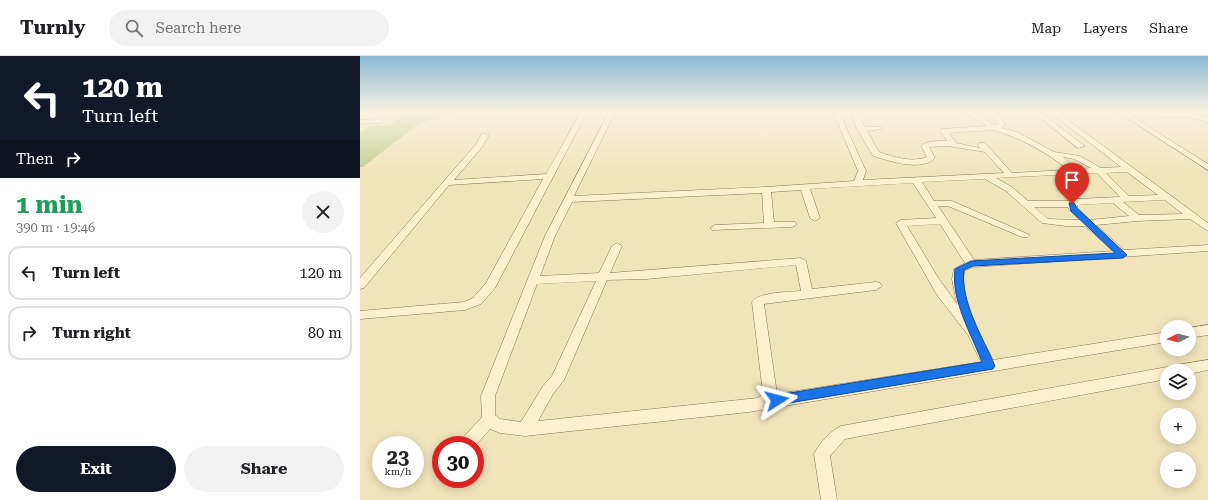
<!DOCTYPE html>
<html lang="en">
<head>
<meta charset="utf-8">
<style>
	body { margin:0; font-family:"Roboto Serif",serif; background:#f2f2f2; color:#202124; height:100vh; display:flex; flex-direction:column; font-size:15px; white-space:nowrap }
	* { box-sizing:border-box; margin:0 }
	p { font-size:13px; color:#757577 }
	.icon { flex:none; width:22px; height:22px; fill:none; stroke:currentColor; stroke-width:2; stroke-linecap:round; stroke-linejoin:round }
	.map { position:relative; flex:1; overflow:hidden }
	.drawer { display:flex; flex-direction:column; background:#fff; width:360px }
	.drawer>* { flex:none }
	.hud { background:#111827; color:#fff; overflow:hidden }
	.needle { width:26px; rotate:264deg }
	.fabs { position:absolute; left:800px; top:264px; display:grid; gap:8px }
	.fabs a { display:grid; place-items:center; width:36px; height:36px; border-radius:50%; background:#fff; box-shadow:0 2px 10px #0003; font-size:20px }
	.speed { position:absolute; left:12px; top:380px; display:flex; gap:8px; font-size:20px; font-weight:700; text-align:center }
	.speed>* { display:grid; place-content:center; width:52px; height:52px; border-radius:50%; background:#fff; box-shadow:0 2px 10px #0003; line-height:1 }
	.speed small { font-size:10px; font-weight:400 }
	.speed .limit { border:6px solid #d22; background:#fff; color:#111 }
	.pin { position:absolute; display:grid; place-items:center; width:34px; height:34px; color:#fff; margin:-41px -17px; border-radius:50% 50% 50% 0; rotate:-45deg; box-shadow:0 0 4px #0007 }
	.pin .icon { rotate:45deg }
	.me { position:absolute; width:44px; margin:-22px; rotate:81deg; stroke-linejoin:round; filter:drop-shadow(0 0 3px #0008) }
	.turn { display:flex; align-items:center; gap:14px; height:84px; padding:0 16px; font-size:18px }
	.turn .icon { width:52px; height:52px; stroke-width:2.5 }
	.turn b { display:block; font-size:28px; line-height:34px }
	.then { display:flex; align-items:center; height:38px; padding:0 16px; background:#0003; gap:8px; font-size:15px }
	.round { display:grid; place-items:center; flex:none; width:42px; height:42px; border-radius:21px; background:#f2f2f2 }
	.headline { display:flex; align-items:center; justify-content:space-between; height:68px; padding:0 16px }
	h1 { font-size:24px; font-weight:700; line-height:30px; color:#1e9e55 }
	.action { display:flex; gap:8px; margin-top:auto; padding:8px 16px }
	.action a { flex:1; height:46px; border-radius:24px; background:#111827; color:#fff; font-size:16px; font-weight:700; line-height:46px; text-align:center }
	.action a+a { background:#f2f2f2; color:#202124 }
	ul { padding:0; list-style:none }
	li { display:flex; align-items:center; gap:12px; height:54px; margin:0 8px 6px; padding:0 8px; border:2px solid #e0e0e0; border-radius:12px }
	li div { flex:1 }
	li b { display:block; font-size:15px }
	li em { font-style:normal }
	header { display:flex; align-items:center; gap:24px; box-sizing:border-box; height:56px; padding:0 20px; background:#fff; border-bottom:1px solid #e0e0e0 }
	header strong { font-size:19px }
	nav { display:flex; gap:22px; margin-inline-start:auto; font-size:14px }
	.search { width:280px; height:36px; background:#f2f2f2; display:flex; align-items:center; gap:10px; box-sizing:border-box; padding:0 14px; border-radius:22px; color:#757577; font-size:15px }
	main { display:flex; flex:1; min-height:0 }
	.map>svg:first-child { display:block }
	.green { fill:#c1ce8f }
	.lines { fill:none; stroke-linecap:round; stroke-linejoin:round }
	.minor-casing { stroke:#877454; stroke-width:1 }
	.minor { fill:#fbf1ce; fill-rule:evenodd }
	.route { fill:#1a73e8; stroke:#114b97 }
</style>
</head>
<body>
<header>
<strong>Turnly</strong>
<div class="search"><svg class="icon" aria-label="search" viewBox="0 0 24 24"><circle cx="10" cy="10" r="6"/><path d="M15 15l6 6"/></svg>Search here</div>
<nav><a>Map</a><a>Layers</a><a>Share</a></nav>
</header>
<main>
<section class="drawer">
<div class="hud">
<div class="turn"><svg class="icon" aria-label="left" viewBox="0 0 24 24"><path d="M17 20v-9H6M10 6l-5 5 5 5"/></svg><div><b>120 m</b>Turn left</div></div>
<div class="then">Then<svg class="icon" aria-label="right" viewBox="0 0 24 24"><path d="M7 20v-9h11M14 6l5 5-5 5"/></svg></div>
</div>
<div class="headline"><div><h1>1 min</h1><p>390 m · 19:46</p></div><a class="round"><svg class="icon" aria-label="close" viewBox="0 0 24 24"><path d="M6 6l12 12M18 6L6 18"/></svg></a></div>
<ul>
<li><svg class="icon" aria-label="left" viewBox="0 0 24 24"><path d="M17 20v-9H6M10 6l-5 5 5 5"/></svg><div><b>Turn left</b></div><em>120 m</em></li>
<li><svg class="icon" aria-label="right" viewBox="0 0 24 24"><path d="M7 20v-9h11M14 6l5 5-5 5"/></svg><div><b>Turn right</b></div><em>80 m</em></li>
</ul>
<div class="action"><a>Exit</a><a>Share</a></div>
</section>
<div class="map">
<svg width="848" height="444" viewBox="0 0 848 444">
	<rect width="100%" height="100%" fill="#f0e4bb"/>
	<!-- green -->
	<polygon class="green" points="47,56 94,56 57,69 3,111 0,111 0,76 8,70 30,69"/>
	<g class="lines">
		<defs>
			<g id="minor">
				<polygon points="221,56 227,56 135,232 121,248 105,254 0,263 0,255 104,246 113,242 126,227 183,123 89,129 4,232 0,233 0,222 117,87 122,77 129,79 123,90 94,124 186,118"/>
				<path d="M 249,56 L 255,56 L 214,140 L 406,131 L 494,125 L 498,115 L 473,56 L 479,56 L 506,115 L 503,124 L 644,117 L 625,96 L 588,90 L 569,91 L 575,102 C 560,116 530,105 513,100 L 497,73 L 492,59 L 495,57 L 497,58 L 505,71 L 521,71 L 521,73 L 507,75 L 519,96 C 534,101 551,107 567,101 L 561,90 C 568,84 579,85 587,85 L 580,75 L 581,73 L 627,70 L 604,56 L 612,56 L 635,69 L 638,68 L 630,56 L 636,56 L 645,69 L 641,72 L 657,76 L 694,96 L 720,100 L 741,112 L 761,111 L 690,56 L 697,56 L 848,167 L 848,175 L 830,163 L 777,165 L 736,169 L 764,194 L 848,189 L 848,195 L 613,211 L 604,215 C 600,246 620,277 633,304 L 807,276 L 807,286 L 389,356 L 165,380 L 140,377 L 130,373 L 115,390 L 98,389 L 101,384 L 122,361 L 121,340 L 185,180 ZM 634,74 C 660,82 687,96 708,114 L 652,117 L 625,87 L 619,87 L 618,89 L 620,92 L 596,87 L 589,77 ZM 703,101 L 714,103 L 731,112 L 718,113 ZM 767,116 L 798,139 L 769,140 L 746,117 ZM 737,117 L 760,141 L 716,143 L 710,145 L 668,145 L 652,131 L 636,122 ZM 625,123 L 646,135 L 682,167 L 706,170 L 725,170 L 753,195 L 614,204 L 578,150 L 588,150 L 662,181 L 668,181 L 670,179 L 592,145 L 574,145 L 562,126 ZM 553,127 L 576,162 L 541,164 L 536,167 L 577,239 L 608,279 L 621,306 L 417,338 L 404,248 L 516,234 L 522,230 L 520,227 L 516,226 L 452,233 L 446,205 L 441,202 L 250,217 L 262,190 L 257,187 L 252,190 L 239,217 L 180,220 L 195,180 L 212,146 L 402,137 L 404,167 L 355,169 L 350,172 L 352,174 L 432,171 L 435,170 L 437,168 L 435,166 L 414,166 L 411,136 L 441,134 L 450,162 L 455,165 L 460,162 L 450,133 ZM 805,144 L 823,158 L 779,159 L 763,146 ZM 753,147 L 769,160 L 730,164 L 717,152 L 717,149 ZM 674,151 L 708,151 L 710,155 L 720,164 L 688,163 ZM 580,168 L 605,207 L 594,213 L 592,223 L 597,248 L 577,220 L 547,170 ZM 436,209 L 441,235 C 429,236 398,236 392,246 L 403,337 L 398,342 L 178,365 L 193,338 L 204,324 L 247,224 L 286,223 ZM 236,225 L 192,320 L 183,330 L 161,366 L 140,363 L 135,359 L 135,340 L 177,228 Z"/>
				<polygon points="673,56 680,56 725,90 718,92"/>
				<polygon points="758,56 828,57 848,62 848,66 828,61 770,59 848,108 848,114"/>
				<polygon points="0,64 21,63 24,65 21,67 0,68"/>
				<polygon points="848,269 848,279 829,282 829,272"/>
				<path d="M 848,304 L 848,314 L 829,318 L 829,315 L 807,315 L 807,323 L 485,383 L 470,400 L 477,444 L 461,444 L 454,398 C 459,388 471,374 481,370 L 807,311 L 810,313 L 816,309 Z"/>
			</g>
		</defs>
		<!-- minor casing -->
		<use href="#minor" class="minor-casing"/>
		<!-- minor -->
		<use href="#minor" class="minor"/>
	</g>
	<!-- sky -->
	<linearGradient id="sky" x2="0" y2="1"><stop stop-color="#8bb9d5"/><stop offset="0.47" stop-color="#f8f3e0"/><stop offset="1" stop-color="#f8f3e0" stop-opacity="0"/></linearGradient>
	<rect width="848" height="118" fill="url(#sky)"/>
	<!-- route -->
	<path class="route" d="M 709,147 L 714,147 L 717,152 L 767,199 L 763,202 L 613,210 L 604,214 C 600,245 623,282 635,310 L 633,313 L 417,349 L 413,348 L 411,344 L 413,340 L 417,339 L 622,306 C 611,277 591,245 595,213 L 611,205 L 755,197 L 711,155 Z"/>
</svg>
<div class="fabs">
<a><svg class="needle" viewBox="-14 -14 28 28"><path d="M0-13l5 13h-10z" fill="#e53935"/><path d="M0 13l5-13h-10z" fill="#757577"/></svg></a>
<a><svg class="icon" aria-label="layers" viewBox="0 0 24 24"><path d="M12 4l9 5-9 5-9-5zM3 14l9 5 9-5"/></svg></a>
<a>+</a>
<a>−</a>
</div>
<div class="speed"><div>23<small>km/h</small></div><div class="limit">30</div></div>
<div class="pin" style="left:712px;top:148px;background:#d93025"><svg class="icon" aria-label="arrive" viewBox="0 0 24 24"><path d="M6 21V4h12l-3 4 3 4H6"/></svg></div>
<svg class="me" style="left:417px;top:344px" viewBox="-20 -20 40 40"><path d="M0-17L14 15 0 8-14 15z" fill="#1a73e8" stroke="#fff" stroke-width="4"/></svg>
</div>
</main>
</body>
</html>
